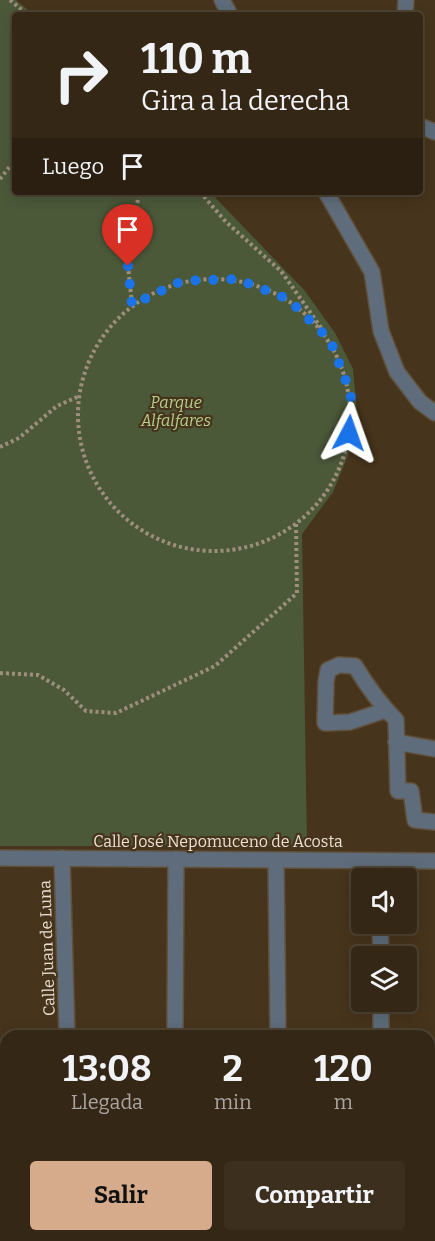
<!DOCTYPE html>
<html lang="es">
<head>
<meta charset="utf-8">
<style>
	body { margin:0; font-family:Bitter,serif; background:#3d2f1e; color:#f1f3f6; height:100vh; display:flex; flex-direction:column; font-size:22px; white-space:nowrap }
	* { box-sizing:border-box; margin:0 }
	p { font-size:20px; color:#aaa5a0 }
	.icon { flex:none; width:33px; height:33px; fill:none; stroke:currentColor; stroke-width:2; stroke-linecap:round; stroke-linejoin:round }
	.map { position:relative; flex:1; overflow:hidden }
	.sheet { position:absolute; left:0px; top:1030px; width:435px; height:212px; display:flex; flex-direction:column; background:#352715; border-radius:18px 18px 0 0; box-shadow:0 3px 15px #0003,0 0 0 2px #4f4434 }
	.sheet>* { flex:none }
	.hud { position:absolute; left:12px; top:12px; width:411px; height:183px; border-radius:6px; box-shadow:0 3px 15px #0003,0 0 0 2px #4f4434; background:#352715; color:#f1f3f6; overflow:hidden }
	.buttons { position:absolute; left:351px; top:868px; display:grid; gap:12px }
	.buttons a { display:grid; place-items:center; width:66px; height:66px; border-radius:6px; background:#352715; box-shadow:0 3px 15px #0003,0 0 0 2px #4f4434; font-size:30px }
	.pin { position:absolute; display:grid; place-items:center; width:51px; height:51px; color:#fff; margin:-62px -26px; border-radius:50% 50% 50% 0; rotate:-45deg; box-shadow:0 0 6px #0007 }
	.pin .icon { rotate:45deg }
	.me { position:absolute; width:66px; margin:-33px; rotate:4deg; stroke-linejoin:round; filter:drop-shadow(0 0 4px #0008) }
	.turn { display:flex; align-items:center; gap:21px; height:126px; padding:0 30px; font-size:27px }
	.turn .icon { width:78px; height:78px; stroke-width:2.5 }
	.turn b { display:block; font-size:42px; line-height:51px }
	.then { display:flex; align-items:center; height:57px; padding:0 30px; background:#0003; gap:12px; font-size:22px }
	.eta { display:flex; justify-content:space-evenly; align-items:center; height:102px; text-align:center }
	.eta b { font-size:36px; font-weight:700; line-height:42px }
	.primary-button { display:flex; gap:12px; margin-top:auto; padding:12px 30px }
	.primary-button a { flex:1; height:69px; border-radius:6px; background:#d6ab8b; color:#111; font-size:24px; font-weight:700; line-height:69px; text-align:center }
	.primary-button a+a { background:#3d2f1e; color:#f1f3f6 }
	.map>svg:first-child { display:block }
	.green { fill:#4c5939 }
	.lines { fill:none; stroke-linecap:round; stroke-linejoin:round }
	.minor-casing { stroke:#615039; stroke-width:18 }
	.path { stroke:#9e8f7c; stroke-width:4; stroke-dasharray:3 3; stroke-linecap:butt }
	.minor { stroke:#5f6c7b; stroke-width:15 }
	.route { stroke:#1a73e8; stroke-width:10; stroke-dasharray:0 18 }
	.labels { text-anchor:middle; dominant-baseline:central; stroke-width:4.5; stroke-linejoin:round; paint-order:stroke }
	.park-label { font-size:16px; font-style:italic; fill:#b5d08d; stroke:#47341c }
	.street-label { font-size:16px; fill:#ece0d2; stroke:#47341c }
</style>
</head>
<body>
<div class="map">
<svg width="435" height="1241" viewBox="0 0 435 1241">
	<rect width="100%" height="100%" fill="#47341c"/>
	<!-- green -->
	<polygon class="green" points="0,0 16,0 34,15 15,15 15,192 210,192 305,291 335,333 353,369 357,412 353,443 333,492 302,534 307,846 0,846"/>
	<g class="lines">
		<defs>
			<g id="minor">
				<polyline points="222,0 230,15"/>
				<polyline points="405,15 406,0"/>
				<polyline points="420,126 435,132"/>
				<polyline points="326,192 372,272 381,331 397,372 420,402 435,413"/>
				<path d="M 386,710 L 350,722 L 325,723 L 326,682 L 328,670 L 339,665 L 355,666 C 367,686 379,703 396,720 L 398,791 L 411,791 L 415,820 L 435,822"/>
				<polyline points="396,742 435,749"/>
				<polyline points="0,858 435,861"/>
				<polyline points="62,858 67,1036"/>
				<polyline points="276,860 278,1036"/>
				<polyline points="380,861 380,879"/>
				<polyline points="380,924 381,957"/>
				<polyline points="381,1002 381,1036"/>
				<polyline points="175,1036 176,859"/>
				<polyline points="73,1236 73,1241"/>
				<polyline points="280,1236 280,1241"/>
				<polyline points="382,1236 382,1241"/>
				<polyline points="175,1241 175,1236"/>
			</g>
		</defs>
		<!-- minor casing -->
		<use href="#minor" class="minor-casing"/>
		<!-- path -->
		<g class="path">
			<polyline points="10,0 28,15"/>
			<polyline points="0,179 15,160"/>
			<polyline points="200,192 226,222 281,271 324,332"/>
			<circle cx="214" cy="415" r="136"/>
			<polyline points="132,304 128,266 139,192"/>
			<polyline points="0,447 19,438 57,406 77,397"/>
			<polyline points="0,673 38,675 64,690 86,711 116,713 215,666 297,593 296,523"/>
		</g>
		<!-- minor -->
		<use href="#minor" class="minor"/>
	</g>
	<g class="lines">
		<!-- route -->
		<polyline class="route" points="128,266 132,305 182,281 237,279 288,299 330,340 351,394 349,433"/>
	</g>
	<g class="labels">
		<!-- park labels -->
		<g class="park-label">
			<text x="176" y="402">Parque<tspan x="176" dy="18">Alfalfares</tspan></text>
		</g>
		<!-- street labels -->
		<g class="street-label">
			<text x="218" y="841">Calle José Nepomuceno de Acosta</text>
			<text transform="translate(47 948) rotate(-92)">Calle Juan de Luna</text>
		</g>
	</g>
</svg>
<div class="buttons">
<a><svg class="icon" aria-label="sound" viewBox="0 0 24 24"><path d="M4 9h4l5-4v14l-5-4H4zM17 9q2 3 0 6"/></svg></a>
<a><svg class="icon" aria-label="layers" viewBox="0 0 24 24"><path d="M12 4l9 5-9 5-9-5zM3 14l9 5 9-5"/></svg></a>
</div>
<div class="pin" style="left:128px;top:266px;background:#d93025"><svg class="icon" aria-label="arrive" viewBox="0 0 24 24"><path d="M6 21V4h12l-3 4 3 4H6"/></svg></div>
<svg class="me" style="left:349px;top:433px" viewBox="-20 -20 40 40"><path d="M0-17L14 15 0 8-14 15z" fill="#1a73e8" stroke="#fff" stroke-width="4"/></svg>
<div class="hud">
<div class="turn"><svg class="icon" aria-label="right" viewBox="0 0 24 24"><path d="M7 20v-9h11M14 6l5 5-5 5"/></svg><div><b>110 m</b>Gira a la derecha</div></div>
<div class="then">Luego<svg class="icon" aria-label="arrive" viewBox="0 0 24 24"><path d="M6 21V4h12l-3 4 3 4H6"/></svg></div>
</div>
<section class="sheet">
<div class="eta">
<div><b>13:08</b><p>Llegada</p></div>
<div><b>2</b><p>min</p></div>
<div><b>120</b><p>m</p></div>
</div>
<div class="primary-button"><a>Salir</a><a>Compartir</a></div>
</section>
</div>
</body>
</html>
